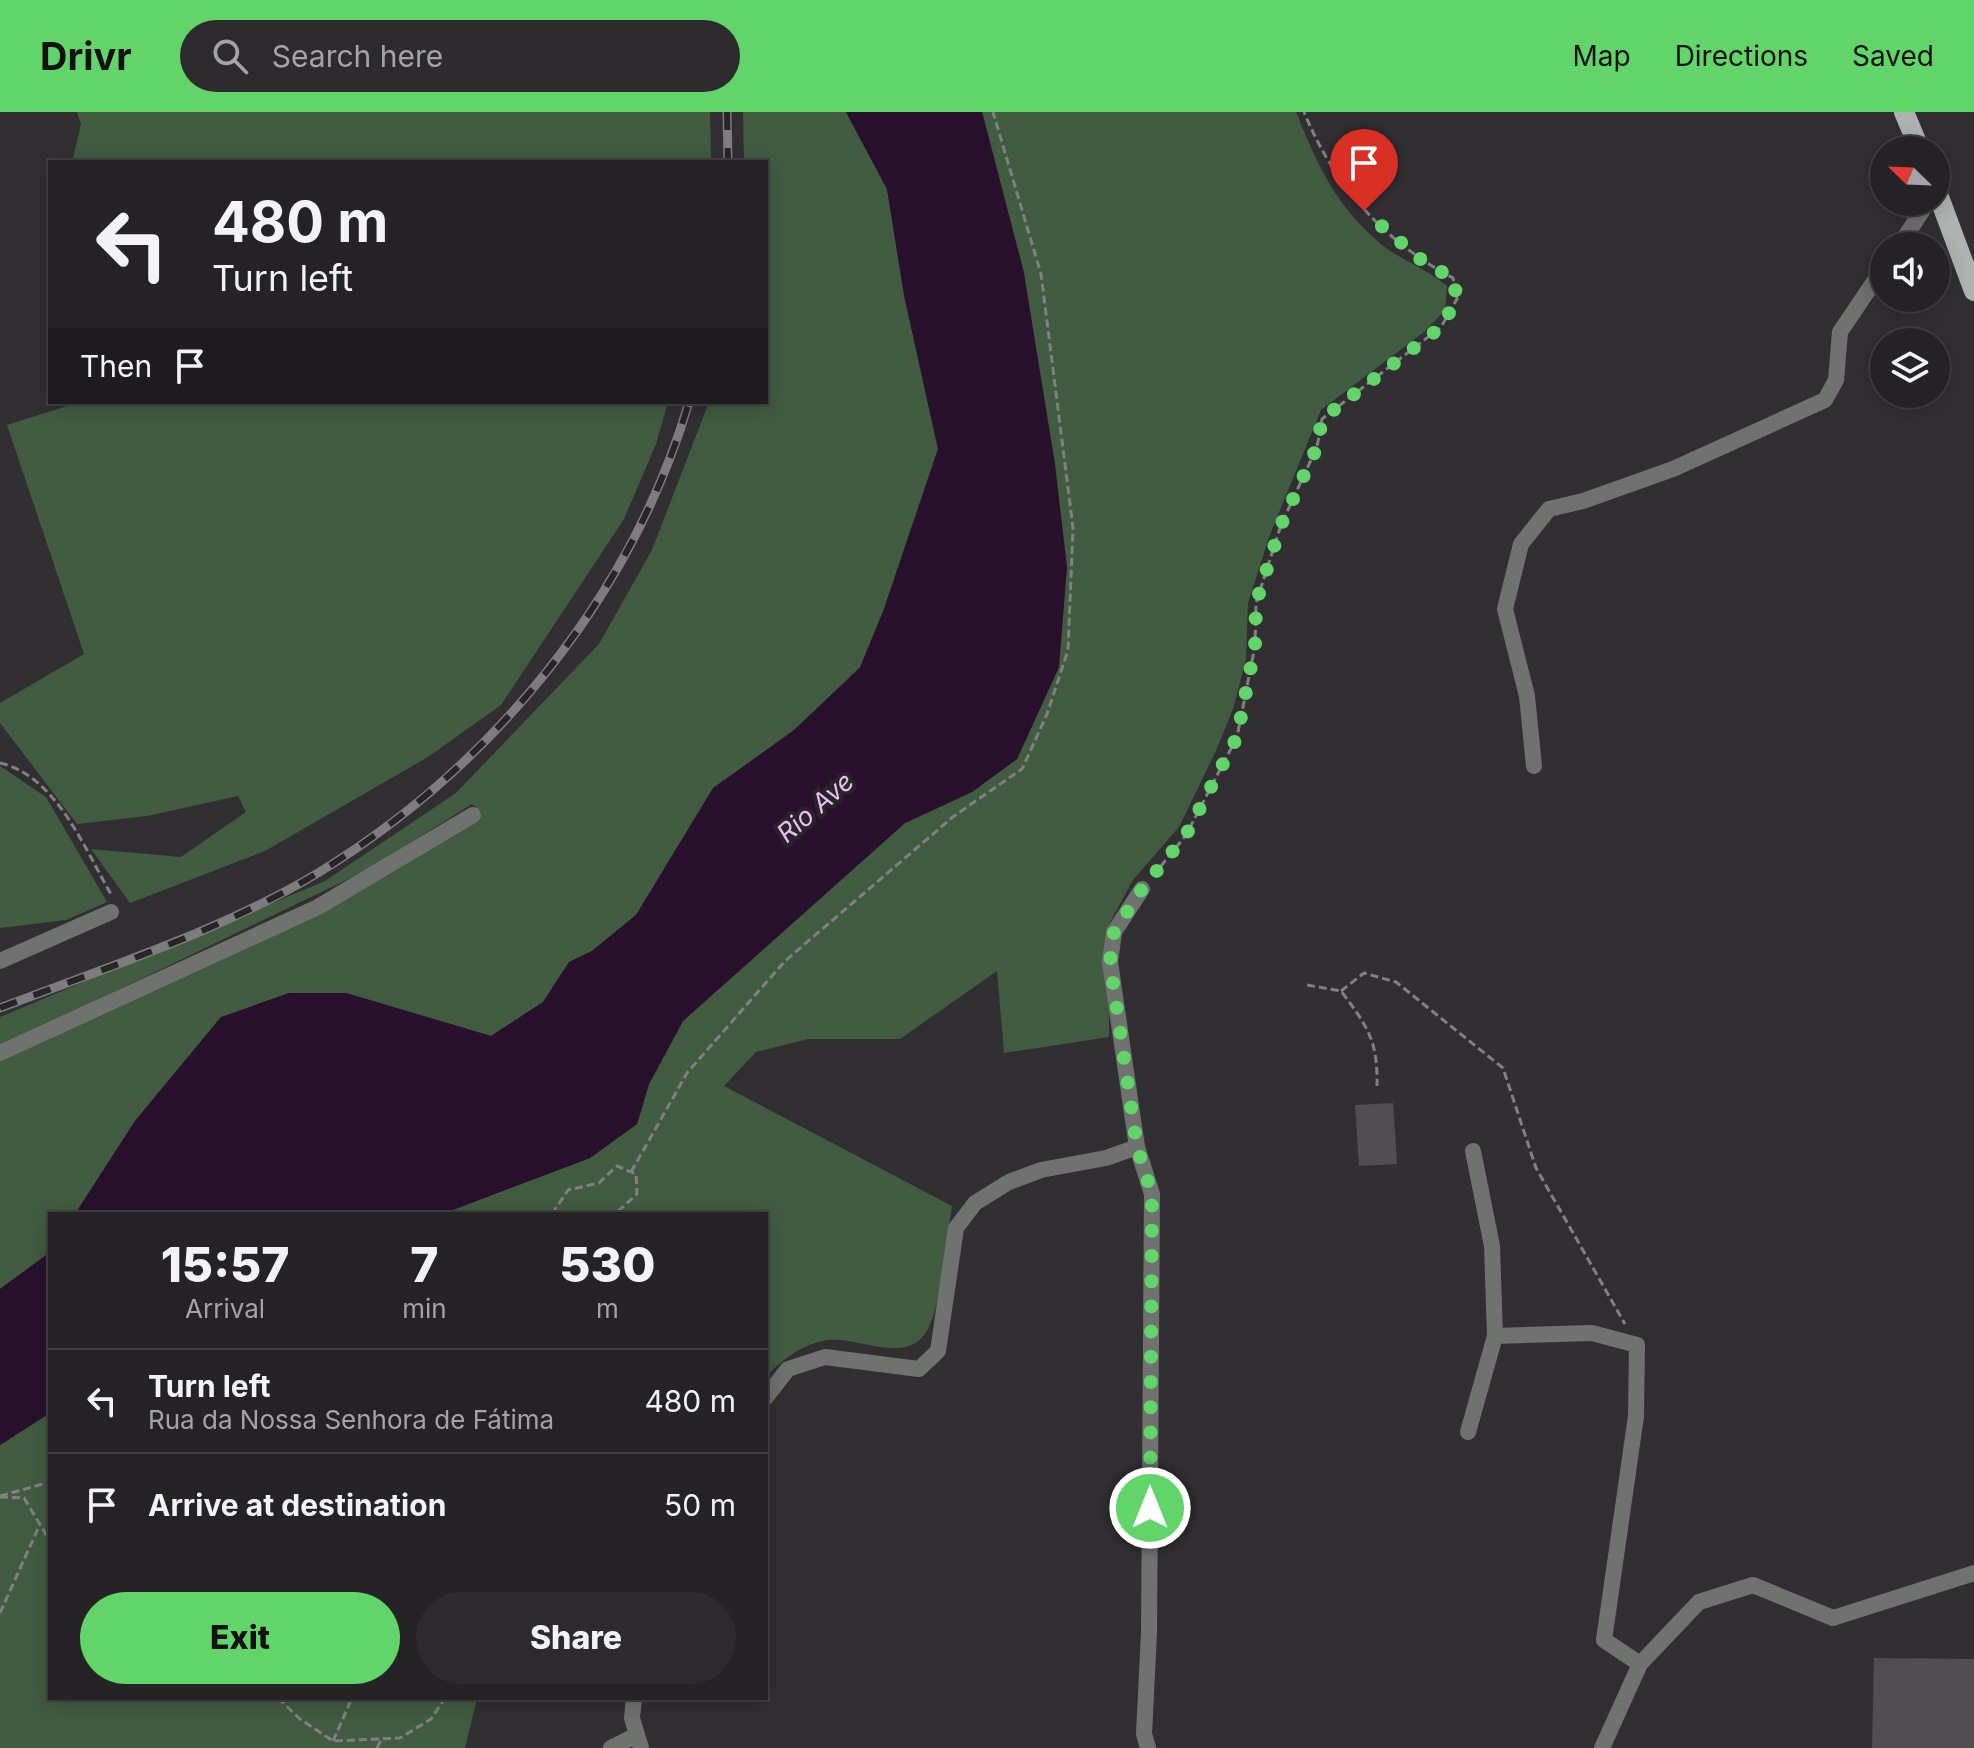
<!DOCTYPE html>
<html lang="en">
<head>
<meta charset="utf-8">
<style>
	body { margin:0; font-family:Inter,sans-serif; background:#2e2b2e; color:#f1f3f6; height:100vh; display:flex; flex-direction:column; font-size:30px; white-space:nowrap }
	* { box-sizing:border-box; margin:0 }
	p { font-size:26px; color:#a4a4a7 }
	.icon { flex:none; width:44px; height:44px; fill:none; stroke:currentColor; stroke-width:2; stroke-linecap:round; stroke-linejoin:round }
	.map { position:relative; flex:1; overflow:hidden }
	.side { position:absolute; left:48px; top:1100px; width:720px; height:488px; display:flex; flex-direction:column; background:#262326; border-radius:0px; box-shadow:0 4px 20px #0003,0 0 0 2px #424043 }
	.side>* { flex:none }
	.top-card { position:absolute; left:48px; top:48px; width:720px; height:244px; border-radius:0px; box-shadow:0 4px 20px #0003,0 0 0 2px #424043; background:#262326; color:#f1f3f6; overflow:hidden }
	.needle { width:52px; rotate:293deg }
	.controls { position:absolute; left:1870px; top:24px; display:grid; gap:16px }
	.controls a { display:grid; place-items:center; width:80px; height:80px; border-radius:50%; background:#262326; box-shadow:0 4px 20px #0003,0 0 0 2px #424043; font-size:40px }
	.pin { position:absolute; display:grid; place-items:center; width:68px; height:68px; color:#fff; margin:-82px -34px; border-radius:50% 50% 50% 0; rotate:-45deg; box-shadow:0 0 8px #0007 }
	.pin .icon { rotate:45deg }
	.me { position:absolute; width:88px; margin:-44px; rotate:0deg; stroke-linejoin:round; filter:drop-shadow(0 0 6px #0008) }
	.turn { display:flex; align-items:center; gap:28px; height:168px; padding:0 32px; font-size:36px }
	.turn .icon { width:104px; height:104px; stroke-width:2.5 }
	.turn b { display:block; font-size:56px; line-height:68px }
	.then { display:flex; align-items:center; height:76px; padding:0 32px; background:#0003; gap:16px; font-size:30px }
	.eta { display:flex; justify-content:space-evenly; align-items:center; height:136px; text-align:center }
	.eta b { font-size:48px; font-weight:800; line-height:56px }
	.button { display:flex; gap:16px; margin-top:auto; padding:16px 32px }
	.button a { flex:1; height:92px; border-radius:48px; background:#61d56a; color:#111; font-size:32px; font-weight:800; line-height:92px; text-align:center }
	.button a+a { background:#2e2b2e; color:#f1f3f6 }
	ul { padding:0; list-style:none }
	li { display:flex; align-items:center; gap:24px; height:104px; padding:0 32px; border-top:2px solid #424043 }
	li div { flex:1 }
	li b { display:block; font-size:30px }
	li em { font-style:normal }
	header { display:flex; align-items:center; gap:48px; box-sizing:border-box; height:112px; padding:0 40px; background:#61d56a; color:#111 }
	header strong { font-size:38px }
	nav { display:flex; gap:44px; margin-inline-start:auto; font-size:28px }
	.search { width:560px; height:72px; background:#2e2b2e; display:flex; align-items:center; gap:20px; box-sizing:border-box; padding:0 28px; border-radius:44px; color:#a4a4a7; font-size:30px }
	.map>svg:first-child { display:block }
	.green { fill:#415c41 }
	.water { fill:#29112e }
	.building { fill:#514d51 }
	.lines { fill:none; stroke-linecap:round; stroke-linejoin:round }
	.path { stroke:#828083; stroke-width:3; stroke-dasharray:8 4; stroke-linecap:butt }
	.street { stroke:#707270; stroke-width:16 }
	.primary { stroke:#afb3af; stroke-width:20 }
	.rail-casing { stroke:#7f7c7f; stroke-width:9 }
	.rail { stroke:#282529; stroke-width:6; stroke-dasharray:18; stroke-linecap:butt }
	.route { stroke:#61d56a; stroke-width:14; stroke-dasharray:0 25.2 }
	.labels { text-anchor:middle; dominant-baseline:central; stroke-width:8; stroke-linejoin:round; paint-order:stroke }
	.water-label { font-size:26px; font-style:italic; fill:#ecbcf5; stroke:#282529 }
</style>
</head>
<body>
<header>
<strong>Drivr</strong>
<div class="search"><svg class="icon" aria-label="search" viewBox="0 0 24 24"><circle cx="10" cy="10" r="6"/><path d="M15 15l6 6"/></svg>Search here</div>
<nav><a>Map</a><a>Directions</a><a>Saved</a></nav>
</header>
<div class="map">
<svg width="1974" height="1636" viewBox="0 0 1974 1636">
	<rect width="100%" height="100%" fill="#322f33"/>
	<!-- green -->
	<g class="green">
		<polygon points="77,0 710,0 711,50 72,50 81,12"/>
		<polygon points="743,0 846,0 887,77 904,183 938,337 884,497 860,555 794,618 664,762 636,803 592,839 569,850 543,890 491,924 346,881 221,905 135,1009 75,1102 50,1102 47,1144 0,1177 0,942 426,735 481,700 472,692 367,758 0,935 0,905 325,769 456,681 599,532 652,438 709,290 766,290 766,50 744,50"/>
		<path d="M 982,0 L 1296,0 C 1316,49 1333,89 1374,126 C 1394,146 1425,155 1447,174 L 1445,198 L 1424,220 L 1321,298 L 1269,425 L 1248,491 L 1246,547 L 1233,597 L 1215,641 L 1179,715 L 1133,768 L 1109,812 L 1109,925 L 1004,941 L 997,859 L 900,927 L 808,927 L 756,940 L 724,974 L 952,1094 C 947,1124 941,1190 929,1215 C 909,1256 861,1224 828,1228 C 802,1232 785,1246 766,1264 L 766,1102 L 442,1102 L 590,1046 L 637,1012 L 649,972 L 683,909 L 905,711 L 972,680 L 1017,647 L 1059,555 L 1024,161 Z"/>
		<polygon points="80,290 668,290 656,332 624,407 501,593 428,645 265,739 130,791 91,737 181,745 246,700 238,684 147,704 77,712 0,611 0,591 84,542 7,313"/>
		<polygon points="0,654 46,685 107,790 66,808 0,816"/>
		<polygon points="50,1301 50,1586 477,1586 465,1636 0,1636 0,1333"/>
	</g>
	<!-- water -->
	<g class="water">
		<polygon points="846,0 982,0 1024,161 1055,352 1067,455 1059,555 1017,647 972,680 905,711 683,909 649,972 637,1012 590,1046 442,1102 75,1102 135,1009 221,905 289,881 346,881 491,924 543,890 569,850 592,839 636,803 713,676 794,618 860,556 884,497 938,337 904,183 887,77"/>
		<polygon points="50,1140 50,1301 0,1333 0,1177"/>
	</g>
	<!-- building -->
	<g class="building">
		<polygon points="1393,991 1397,1052 1359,1054 1355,993"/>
		<polygon points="1874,1546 1974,1547 1974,1636 1872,1636"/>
	</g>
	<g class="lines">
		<!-- path -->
		<g class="path">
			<path d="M 0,651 C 57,664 85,738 112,784"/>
			<path d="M 1153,764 L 1186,723 L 1237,625 L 1255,534 L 1256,491 L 1281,413 L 1317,335 L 1322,307 L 1441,215 L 1457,187 L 1453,166 C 1382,128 1334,73 1304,0"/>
			<path d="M 1307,873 L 1341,879 C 1368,915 1378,929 1377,974"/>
			<polyline points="1341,879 1364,861 1396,870 1503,956 1536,1056 1625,1212"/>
			<polyline points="631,1060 687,961 785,849 954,704 1022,657 1047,602 1068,538 1073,416 1041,162 993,0"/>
			<polyline points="552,1102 568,1078 599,1071 617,1054 636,1062 637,1082 615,1102"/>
			<polyline points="0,1384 50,1370"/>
			<polyline points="0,1385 24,1386 50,1429"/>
			<polyline points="0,1501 40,1412"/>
			<polyline points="278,1586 300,1607 333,1629 400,1626 431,1607 445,1586"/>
			<polyline points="333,1629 352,1586"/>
			<polyline points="377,1636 382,1626"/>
		</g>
		<!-- street -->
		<g class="street">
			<polyline points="1899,134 1928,90"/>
			<polyline points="1534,654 1527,584 1505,497 1521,432 1549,397 1583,389 1673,357 1825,288 1836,268 1840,220 1884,155"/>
			<polyline points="1142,777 1114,820 1110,850 1137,1035 1152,1082 1149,1521 1144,1622 1148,1636"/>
			<polyline points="0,849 111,800"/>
			<polyline points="0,941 318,795 473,703"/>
			<polyline points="1495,1224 1592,1221 1637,1233 1636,1304 1604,1528 1640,1552"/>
			<polyline points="766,1285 788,1257 825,1245 919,1257 938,1239 956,1116 975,1091 1009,1070 1041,1058 1106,1046 1137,1035"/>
			<polyline points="1468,1320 1495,1224 1492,1134 1473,1039"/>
			<polyline points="634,1586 632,1606 641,1636"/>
			<polyline points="611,1636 637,1623"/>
			<polyline points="1602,1636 1640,1552 1699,1490 1753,1473 1833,1506 1974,1461"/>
		</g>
		<!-- primary -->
		<g class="primary">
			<polyline points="1904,0 1920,38"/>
			<polyline points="1936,77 1974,179"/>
		</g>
		<defs>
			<g id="rail">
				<polyline points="727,0 728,50"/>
				<path d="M 0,896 C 107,855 219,820 318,761 C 492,655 631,486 689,290"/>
			</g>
		</defs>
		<!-- rail casing -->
		<use href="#rail" class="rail-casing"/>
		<!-- rail -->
		<use href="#rail" class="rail"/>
	</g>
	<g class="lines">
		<!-- route -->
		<polyline class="route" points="1150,1396 1152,1082 1137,1035 1110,850 1114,820 1142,777 1186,723 1237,625 1255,534 1256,491 1281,413 1317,335 1322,307 1441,215 1457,187 1453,166 1425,151 1364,99"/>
	</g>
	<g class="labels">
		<!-- water labels -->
		<g class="water-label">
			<text transform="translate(815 695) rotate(-41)">Rio Ave</text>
		</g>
	</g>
</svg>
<div class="controls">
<a><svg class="needle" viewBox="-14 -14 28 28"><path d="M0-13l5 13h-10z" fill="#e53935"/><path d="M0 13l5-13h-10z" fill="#a4a4a7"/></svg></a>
<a><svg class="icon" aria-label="sound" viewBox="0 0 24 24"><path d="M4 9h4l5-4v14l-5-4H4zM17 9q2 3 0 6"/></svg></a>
<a><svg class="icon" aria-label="layers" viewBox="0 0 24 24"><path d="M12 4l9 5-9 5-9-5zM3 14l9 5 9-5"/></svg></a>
</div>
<div class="pin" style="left:1364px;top:99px;background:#d93025"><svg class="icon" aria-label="arrive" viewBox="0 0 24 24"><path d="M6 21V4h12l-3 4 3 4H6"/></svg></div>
<svg class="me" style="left:1150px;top:1396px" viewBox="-20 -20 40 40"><circle r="17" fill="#61d56a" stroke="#fff" stroke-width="3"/><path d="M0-11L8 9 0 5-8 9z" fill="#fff"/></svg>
<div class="top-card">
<div class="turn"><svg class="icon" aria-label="left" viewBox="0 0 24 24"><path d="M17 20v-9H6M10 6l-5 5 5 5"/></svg><div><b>480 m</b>Turn left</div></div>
<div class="then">Then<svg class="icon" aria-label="arrive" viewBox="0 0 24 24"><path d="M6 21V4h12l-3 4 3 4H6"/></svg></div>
</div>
<section class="side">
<div class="eta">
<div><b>15:57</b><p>Arrival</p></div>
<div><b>7</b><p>min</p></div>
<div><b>530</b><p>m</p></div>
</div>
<ul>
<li><svg class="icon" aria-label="left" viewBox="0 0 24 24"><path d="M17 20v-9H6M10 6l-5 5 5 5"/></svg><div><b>Turn left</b><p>Rua da Nossa Senhora de Fátima</p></div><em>480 m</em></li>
<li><svg class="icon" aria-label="arrive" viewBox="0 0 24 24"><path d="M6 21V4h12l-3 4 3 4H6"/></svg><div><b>Arrive at destination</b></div><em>50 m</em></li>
</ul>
<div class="button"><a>Exit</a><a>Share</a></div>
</section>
</div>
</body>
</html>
